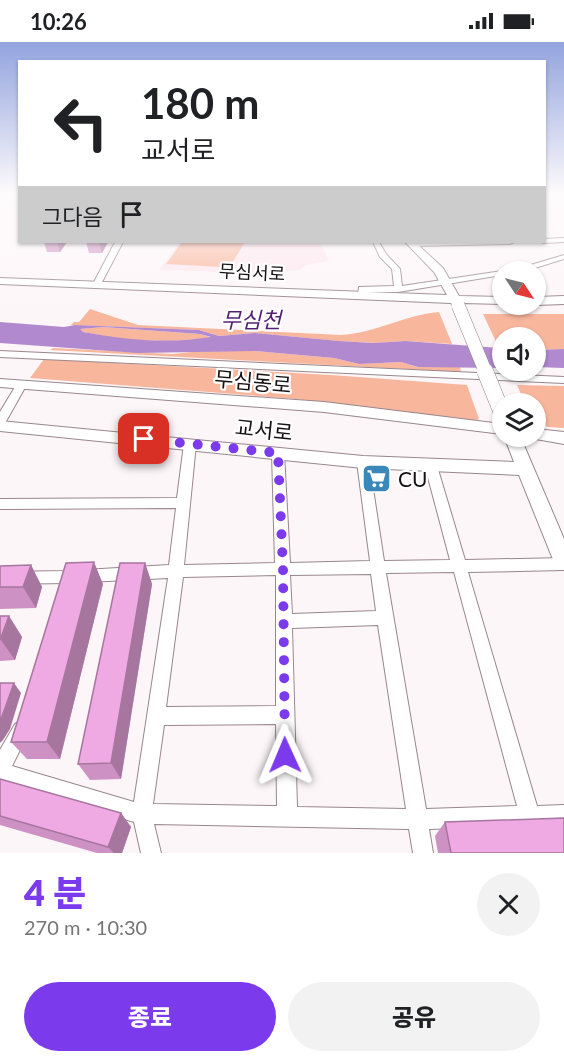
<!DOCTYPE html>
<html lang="ko">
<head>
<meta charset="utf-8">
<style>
	body { margin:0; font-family:Lato,"Noto Sans KR",sans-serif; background:#f2f2f2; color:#202124; height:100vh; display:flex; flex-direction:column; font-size:22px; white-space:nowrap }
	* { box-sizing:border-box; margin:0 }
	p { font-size:20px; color:#757577 }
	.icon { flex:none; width:33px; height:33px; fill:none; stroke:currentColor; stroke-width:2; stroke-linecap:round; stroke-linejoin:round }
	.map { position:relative; height:811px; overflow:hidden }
	.panel { display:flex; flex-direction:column; background:#fff; flex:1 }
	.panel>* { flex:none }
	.banner { position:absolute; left:18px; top:18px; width:528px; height:183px; border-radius:0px; box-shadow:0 2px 4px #0004; background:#fff; color:#202124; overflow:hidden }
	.needle { width:39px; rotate:125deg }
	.buttons { position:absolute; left:492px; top:219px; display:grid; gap:12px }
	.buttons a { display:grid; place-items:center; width:54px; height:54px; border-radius:50%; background:#fff; box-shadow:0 2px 4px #0004; font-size:30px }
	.pin { position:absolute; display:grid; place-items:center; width:51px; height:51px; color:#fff; margin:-26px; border-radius:12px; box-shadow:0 3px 9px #0006 }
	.me { position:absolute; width:66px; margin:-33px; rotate:359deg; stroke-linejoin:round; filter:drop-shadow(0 0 4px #0008) }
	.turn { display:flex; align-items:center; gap:21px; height:126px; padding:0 24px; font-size:27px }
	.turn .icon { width:78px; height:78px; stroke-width:2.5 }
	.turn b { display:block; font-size:42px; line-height:51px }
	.then { display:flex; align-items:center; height:57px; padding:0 24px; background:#0003; gap:12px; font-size:22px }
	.round { display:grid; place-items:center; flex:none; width:63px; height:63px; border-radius:32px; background:#f2f2f2 }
	.headline { display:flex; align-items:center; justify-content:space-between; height:102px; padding:0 24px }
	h1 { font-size:36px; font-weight:800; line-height:45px; color:#7c3aed }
	.action { display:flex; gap:12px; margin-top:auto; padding:12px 24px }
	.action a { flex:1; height:69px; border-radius:36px; background:#7c3aed; color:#fff; font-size:24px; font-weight:800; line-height:69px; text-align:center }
	.action a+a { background:#f2f2f2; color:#202124 }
	.status { display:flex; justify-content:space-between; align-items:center; height:42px; padding:0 30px; background:#fff; direction:ltr }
	.status svg { height:16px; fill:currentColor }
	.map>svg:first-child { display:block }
	.built { fill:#fde7ee }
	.green { fill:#f8b69d }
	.water { fill:#b189cf; fill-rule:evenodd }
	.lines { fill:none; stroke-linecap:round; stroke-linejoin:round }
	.street-casing { stroke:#98878d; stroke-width:2 }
	.secondary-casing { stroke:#98878d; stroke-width:2 }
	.street { fill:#fff; fill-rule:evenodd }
	.secondary { fill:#fff; fill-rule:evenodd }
	.secondary-bridge-far1-casing { stroke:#98878d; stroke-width:14; stroke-linecap:butt }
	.secondary-bridge-casing { stroke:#98878d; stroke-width:17; stroke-linecap:butt }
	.secondary-bridge-far1 { stroke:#fff; stroke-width:13 }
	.secondary-bridge { stroke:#fff; stroke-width:16 }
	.wall { fill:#ce91c3 }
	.shaded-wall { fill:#a7769f }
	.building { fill:#efa9e3; stroke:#a7769f; stroke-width:1.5 }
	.route { stroke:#7c3aed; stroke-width:10; stroke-dasharray:0 18 }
	.labels { text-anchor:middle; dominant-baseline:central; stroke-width:4.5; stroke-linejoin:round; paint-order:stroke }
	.far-street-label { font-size:18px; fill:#171113; stroke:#fff }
	.street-label { font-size:21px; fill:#171113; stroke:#fff }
	.poi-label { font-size:21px; fill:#171113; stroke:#fff; text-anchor:start }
	.water-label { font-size:22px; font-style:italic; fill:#531f73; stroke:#fff }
</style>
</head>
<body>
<div class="status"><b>10:26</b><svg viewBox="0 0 49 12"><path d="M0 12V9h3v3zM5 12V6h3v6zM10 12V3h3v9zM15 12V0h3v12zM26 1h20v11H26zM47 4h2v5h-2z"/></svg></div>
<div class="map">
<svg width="564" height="811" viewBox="0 0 564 811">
	<rect width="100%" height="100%" fill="#fdf6f8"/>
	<!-- built -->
	<polygon class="built" points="180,200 320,200 329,219 307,223 299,228 265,231 159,228"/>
	<!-- green -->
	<g class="green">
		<polygon points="182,200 245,200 231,223 222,225 166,222"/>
		<path d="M 90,267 L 138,283 L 341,293 C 375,291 405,273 439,270 L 452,302 L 406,299 L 374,301 L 338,299 L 255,291 L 219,294 L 199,288 L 71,283 L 74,280 L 79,280 Z"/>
		<polygon points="483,272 564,272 564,307 536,308 536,296 502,296 502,306 499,306"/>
		<polygon points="103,285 200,292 213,296 173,299 125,298 83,290 79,287"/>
		<polygon points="53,306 172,312 202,309 255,309 334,316 359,322 401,320 418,325 460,325 461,330 50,308"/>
		<polygon points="44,317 331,333 467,343 479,377 471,379 296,357 30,336"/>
		<polygon points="517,343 564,344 564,386 548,385 536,379 536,362 525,361"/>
	</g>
	<!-- water -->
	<g class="water">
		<path d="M 0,280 L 64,285 L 75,283 L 199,288 L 219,294 L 255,291 L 339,299 L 373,301 L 406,299 L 499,306 L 502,306 L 502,326 L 418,325 L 401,320 L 359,322 L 334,316 L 255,309 L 138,311 L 0,301 ZM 103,285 L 200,292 L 211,295 C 168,302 126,298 83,290 L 80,287 Z"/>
		<polygon points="564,307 564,326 536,325 536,308"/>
	</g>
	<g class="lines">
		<defs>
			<g id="street">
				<polygon points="564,196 564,200 544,201 541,200 544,200 544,197"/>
				<polygon points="115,200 123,200 101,242 94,244 93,242"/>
				<polygon points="373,200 379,200 386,212 400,227 402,244 502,229 505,230 502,230 502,233 398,250 366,250 365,255 362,256 358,253 359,245 394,244 392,227 380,215"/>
				<polygon points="411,200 514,200 510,202 414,204 410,202"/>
				<polygon points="564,213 564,217 522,230 507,230"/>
				<polygon points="0,309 564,335 564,341 0,315"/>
				<polygon points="22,339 27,342 4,383 0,384 0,370 18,340"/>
				<path d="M 190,398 L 196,402 L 184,523 L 275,521 L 272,411 L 278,407 L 284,411 L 290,521 L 370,519 L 357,420 L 363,416 L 369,420 L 384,519 L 450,518 L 425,424 L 431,420 L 437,424 L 465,518 L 564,516 L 564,528 L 468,530 L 537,764 L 564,763 L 564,783 L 429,787 L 433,811 L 413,811 L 409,787 L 154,782 L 161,811 L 141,811 L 134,780 L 0,740 L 0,708 L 15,682 L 21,679 L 27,682 L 30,688 L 12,724 L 134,760 L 168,536 L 67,541 L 0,542 L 0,530 L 67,529 L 169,523 L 176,466 L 0,467 L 0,457 L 177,456 L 184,402 ZM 454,530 L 517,764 L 426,767 L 386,531 ZM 371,532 L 376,569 L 292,572 L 290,533 ZM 276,533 L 276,664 L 166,665 L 183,535 ZM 378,583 L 406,767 L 297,765 L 292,586 ZM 276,682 L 277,764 L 153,762 L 164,683 Z"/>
			</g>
			<g id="secondary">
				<polygon points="405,200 415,200 443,226 459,254 502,255 503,262 463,261 462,266 454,266 451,261 0,242 0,236 447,253 434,230"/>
				<polygon points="564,254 564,262 536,263 535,262 536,255"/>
				<polygon points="0,337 324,360 502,382 502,392 324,370 0,345"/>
				<polygon points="0,379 363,414 514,420 504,394 520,394 564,497 564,528 557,526 554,520 519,433 363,426 0,389"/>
				<polygon points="536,387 564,390 564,402 530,396 536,394"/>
			</g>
		</defs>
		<!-- street casing -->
		<use href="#street" class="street-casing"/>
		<!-- secondary casing -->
		<use href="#secondary" class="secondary-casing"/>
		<!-- street -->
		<use href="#street" class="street"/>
		<!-- secondary -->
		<use href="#secondary" class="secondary"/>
		<defs>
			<polyline id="secondary-bridge-far1" points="458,263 486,331"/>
			<polyline id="secondary-bridge" points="485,329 502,371"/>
		</defs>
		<!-- secondary-bridge-far1 casing -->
		<use href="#secondary-bridge-far1" class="secondary-bridge-far1-casing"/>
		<!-- secondary-bridge casing -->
		<use href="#secondary-bridge" class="secondary-bridge-casing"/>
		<!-- secondary-bridge-far1 -->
		<use href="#secondary-bridge-far1" class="secondary-bridge-far1"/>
		<!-- secondary-bridge -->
		<use href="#secondary-bridge" class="secondary-bridge"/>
	</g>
	<!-- wall -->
	<g class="wall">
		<polygon points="44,200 67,200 60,210 47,210"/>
		<polygon points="86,200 108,200 102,211 89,211"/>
		<polygon points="145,521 152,542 121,737 90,738 78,722"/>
		<polygon points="31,523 42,545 36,566 0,567 0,524"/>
		<polygon points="103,542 60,717 27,717 11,700"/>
		<polygon points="0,574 9,574 22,595 15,618 0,619"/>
		<polygon points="0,737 121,771 131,785 122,811 97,811 0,783"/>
		<polygon points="445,780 564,811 438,811 435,794"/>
	</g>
	<!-- shaded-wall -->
	<g class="shaded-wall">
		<polygon points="57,200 67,200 60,210"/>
		<polygon points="99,200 108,200 102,211"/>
		<polygon points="94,520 103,542 60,717 47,700"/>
		<polygon points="145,521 152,542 121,737 111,721"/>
		<polygon points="31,523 42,545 36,566 23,545"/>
		<polygon points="9,574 22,595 15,618 1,598"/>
		<polygon points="14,641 21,651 10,687 3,698 0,701 0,680"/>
		<polygon points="121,771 131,785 122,811 114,811 108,805"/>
	</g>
	<!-- building -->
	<g class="building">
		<polygon points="94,520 47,700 11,700 66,521"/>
		<polygon points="120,521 145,521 111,721 78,722"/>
		<polygon points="31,523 23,545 0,545 0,524"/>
		<polygon points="0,574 9,574 0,598"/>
		<polygon points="0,641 14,641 0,680"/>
		<polygon points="0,737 121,771 108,805 0,774"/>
		<polygon points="564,776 564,811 451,811 445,780"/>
	</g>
	<!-- sky -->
	<linearGradient id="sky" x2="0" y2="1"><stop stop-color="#92a3de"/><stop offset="0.57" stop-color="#fefbfc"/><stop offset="1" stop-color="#fefbfc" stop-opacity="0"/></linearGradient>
	<rect width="564" height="267" fill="url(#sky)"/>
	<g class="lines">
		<!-- route -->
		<polyline class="route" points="144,397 278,411 283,527 285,713"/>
	</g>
	<!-- icons -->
	<defs>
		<symbol id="supermarket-square" viewBox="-11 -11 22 22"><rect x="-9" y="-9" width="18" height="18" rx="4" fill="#3a87ba" stroke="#fff"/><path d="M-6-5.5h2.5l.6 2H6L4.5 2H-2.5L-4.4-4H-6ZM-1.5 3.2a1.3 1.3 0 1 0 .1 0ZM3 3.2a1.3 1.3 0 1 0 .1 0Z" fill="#fff"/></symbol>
	</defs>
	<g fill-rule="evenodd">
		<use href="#supermarket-square" x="360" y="420" width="33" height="33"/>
	</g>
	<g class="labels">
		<!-- far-street labels -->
		<g class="far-street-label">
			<text transform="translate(252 230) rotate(3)">무심서로</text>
		</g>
		<!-- street labels -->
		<g class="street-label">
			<text transform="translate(253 339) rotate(5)">무심동로</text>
			<text transform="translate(264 387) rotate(6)">교서로</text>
		</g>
		<!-- poi labels -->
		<g class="poi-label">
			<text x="398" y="436">CU</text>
		</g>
		<!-- water labels -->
		<g class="water-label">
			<text x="251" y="277">무심천</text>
		</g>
	</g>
</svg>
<div class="buttons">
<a><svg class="needle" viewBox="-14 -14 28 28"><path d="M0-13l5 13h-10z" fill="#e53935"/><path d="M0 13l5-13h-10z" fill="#757577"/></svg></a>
<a><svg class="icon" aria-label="sound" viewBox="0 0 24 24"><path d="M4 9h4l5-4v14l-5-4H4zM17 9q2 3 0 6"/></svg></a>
<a><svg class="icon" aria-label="layers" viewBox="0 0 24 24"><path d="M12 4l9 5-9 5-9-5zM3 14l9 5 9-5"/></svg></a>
</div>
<div class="pin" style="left:144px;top:397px;background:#d93025"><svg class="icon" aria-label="arrive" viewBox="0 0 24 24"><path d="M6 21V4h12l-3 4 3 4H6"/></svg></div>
<svg class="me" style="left:285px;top:713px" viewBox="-20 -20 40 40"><path d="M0-17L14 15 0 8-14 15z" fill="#7c3aed" stroke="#fff" stroke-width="4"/></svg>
<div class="banner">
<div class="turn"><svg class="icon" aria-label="left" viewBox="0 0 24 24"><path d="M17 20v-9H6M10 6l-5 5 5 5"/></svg><div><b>180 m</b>교서로</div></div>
<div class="then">그다음<svg class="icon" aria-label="arrive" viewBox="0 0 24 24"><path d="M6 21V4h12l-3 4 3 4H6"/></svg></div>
</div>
</div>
<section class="panel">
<div class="headline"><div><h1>4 분</h1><p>270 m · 10:30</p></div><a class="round"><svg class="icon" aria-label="close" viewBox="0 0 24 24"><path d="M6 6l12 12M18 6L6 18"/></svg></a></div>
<div class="action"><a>종료</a><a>공유</a></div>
</section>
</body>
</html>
